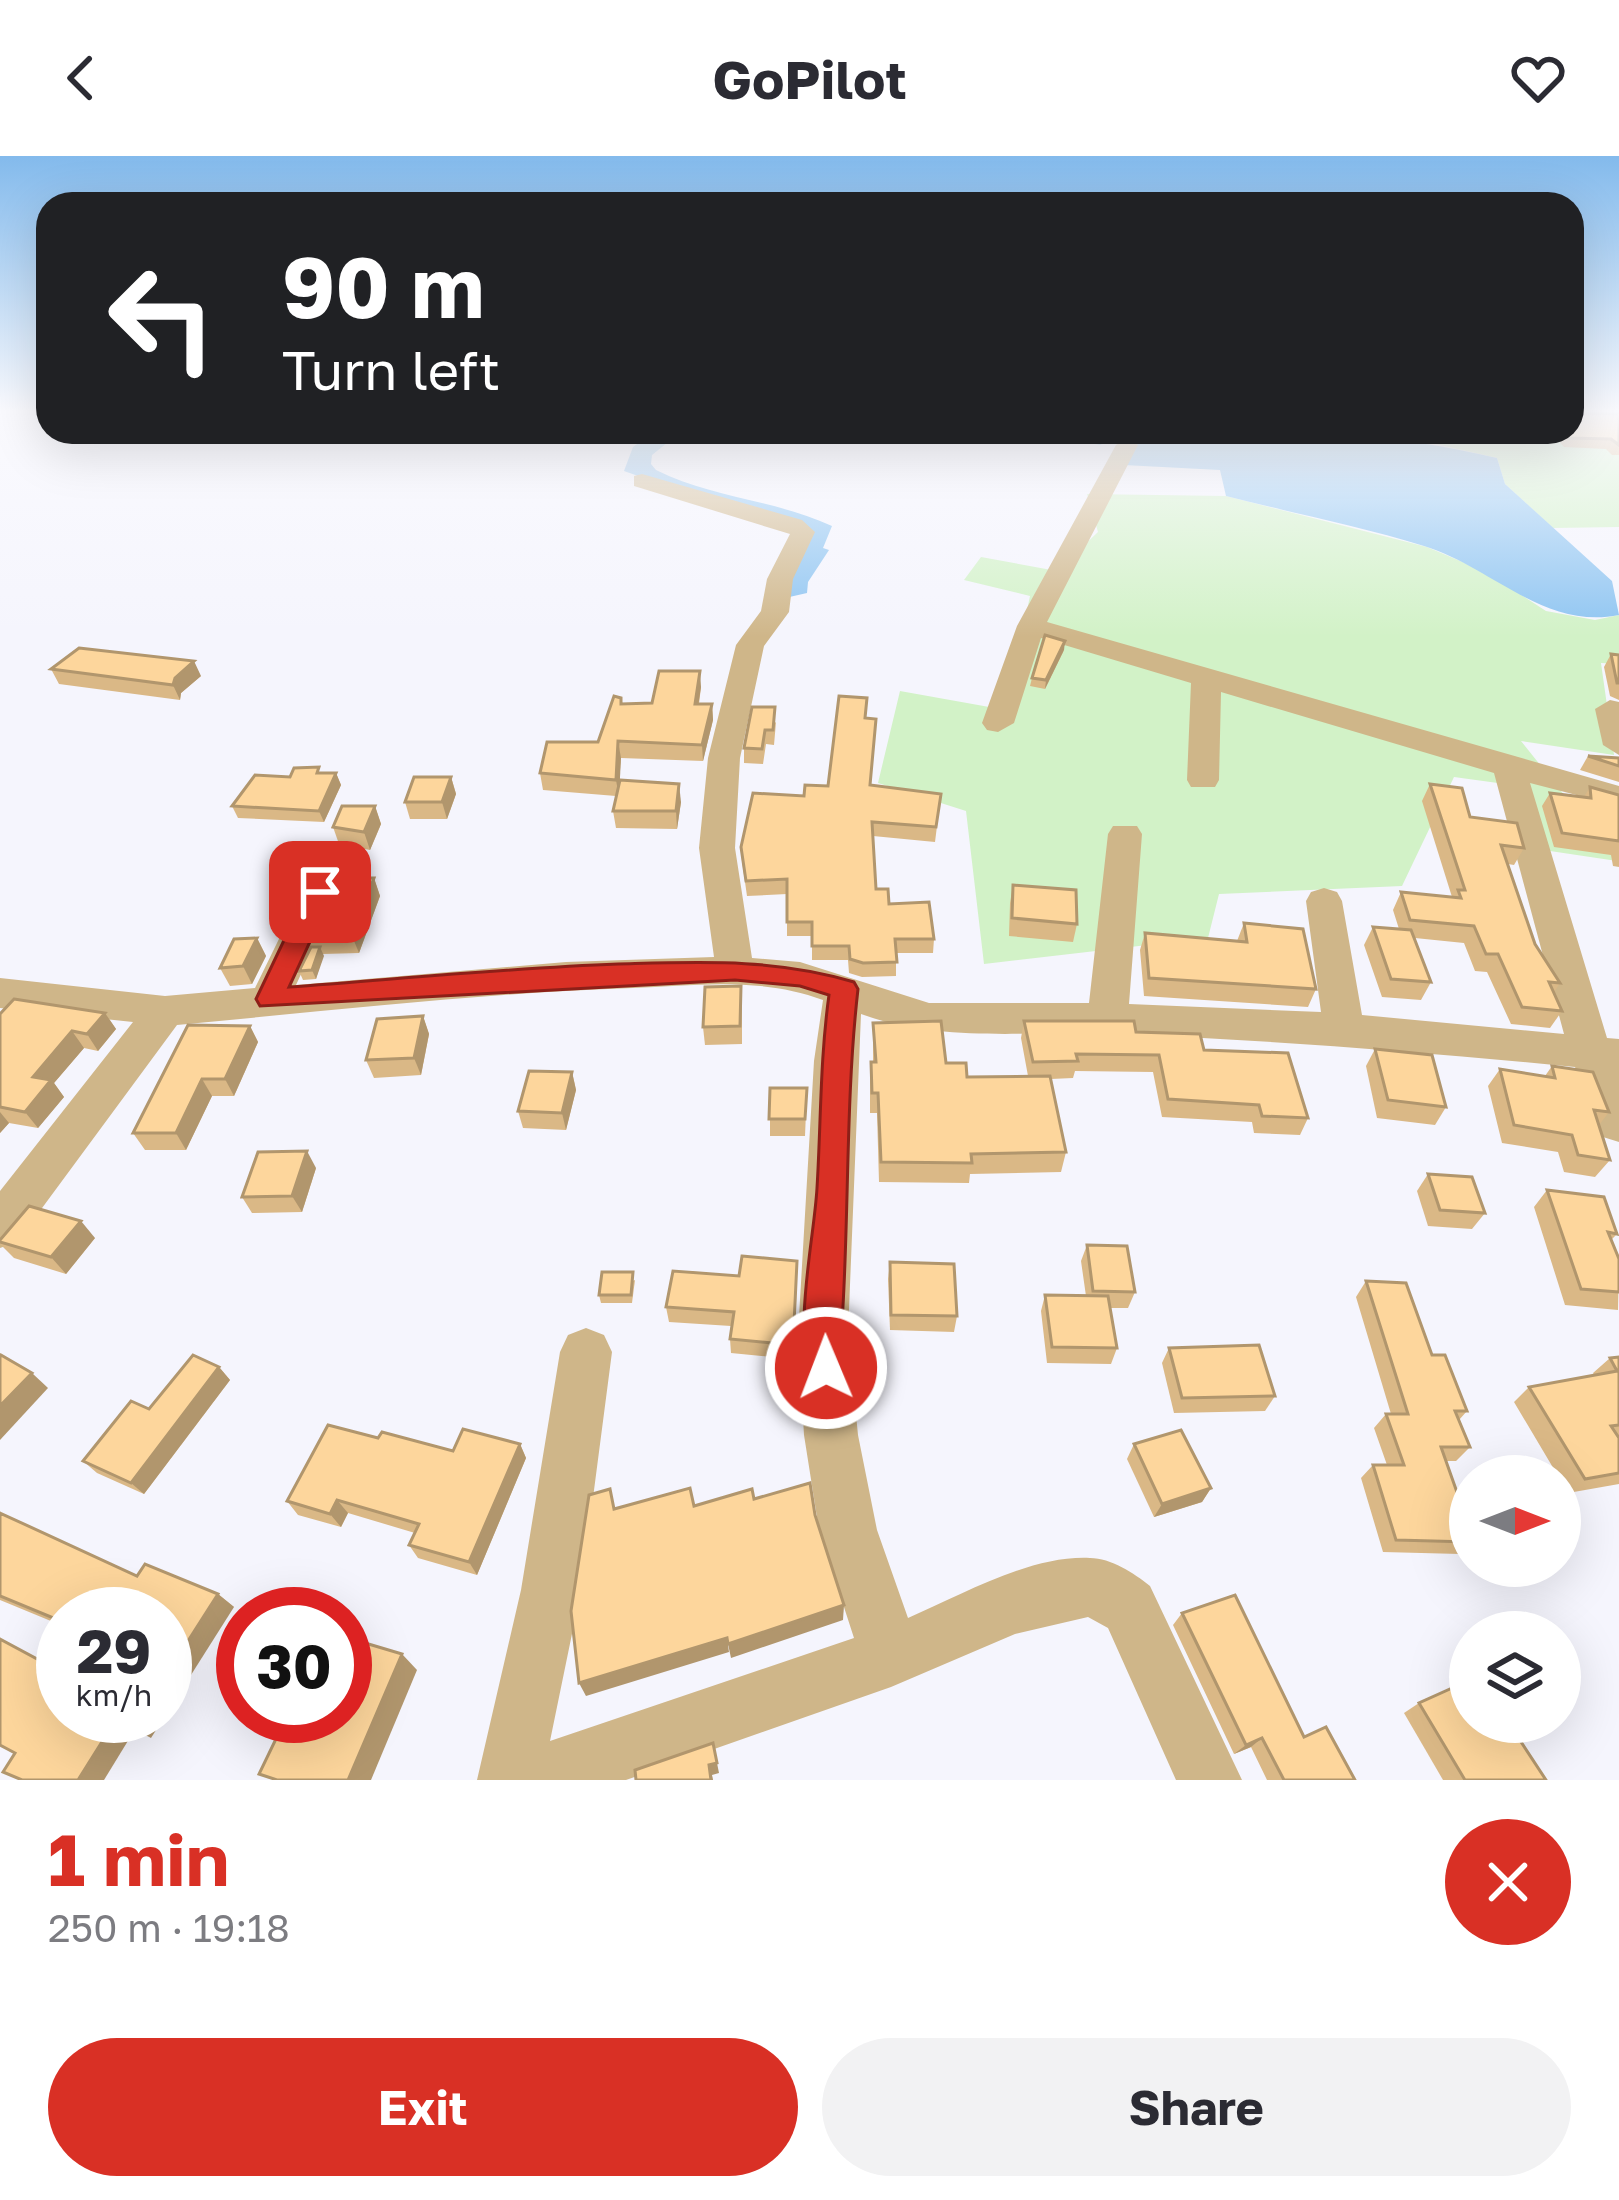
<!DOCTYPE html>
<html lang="en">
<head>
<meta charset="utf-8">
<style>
	body { margin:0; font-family:"Golos Text",sans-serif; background:#f2f2f3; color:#2b2b33; height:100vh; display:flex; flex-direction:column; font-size:45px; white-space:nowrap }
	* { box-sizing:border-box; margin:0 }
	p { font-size:39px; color:#7c7c81 }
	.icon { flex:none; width:66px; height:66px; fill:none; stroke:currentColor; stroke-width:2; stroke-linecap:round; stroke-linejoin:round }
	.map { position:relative; height:1624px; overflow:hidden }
	.drawer { display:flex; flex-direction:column; background:#fff; flex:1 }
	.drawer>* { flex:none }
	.top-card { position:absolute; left:36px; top:36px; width:1548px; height:252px; border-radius:36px; box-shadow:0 12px 48px #0002; background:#202124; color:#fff; overflow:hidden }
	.needle { width:78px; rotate:90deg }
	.tools { position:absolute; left:1449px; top:1299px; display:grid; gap:24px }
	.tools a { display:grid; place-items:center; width:132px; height:132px; border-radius:50%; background:#fff; box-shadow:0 12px 48px #0002; font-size:60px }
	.speed { position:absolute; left:36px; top:1431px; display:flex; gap:24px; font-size:60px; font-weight:700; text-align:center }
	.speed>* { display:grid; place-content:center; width:156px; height:156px; border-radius:50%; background:#fff; box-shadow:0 12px 48px #0002; line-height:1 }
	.speed small { font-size:30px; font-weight:400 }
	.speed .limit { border:18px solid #d22; background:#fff; color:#111 }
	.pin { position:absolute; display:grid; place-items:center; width:102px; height:102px; color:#fff; margin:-51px; border-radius:24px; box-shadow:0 6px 18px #0006 }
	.me { position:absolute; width:132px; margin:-66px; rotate:359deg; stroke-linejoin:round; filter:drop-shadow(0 0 9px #0008) }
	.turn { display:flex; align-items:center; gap:42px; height:252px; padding:0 48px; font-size:54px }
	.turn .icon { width:156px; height:156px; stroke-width:2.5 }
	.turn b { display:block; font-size:84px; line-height:102px }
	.round { display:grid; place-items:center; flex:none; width:126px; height:126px; border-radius:63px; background:#f2f2f3 }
	.overview { display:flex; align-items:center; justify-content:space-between; height:204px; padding:0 48px }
	h1 { font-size:72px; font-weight:700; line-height:90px; color:#d93025 }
	.primary-button { display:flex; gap:24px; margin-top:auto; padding:24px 48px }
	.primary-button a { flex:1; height:138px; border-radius:72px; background:#d93025; color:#fff; font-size:48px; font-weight:700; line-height:138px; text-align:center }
	.primary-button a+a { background:#f2f2f3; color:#2b2b33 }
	header { display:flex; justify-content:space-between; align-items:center; height:156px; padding:0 48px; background:#fff; font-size:54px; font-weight:700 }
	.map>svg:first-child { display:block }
	.green { fill:#d2f2c7 }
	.water { fill:#8dc4f1 }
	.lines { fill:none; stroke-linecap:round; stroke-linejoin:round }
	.minor { fill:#cfb689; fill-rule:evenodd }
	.wall { fill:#dab886 }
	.shaded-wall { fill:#b1966d }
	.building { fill:#fdd69c; stroke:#b1966d; stroke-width:3 }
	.route { fill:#d93025; stroke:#8d1f18; stroke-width:3 }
</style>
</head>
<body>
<header><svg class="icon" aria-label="back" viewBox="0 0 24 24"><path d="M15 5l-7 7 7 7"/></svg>GoPilot<svg class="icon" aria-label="heart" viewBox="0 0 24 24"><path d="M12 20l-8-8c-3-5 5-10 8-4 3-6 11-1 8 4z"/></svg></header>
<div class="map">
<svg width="1619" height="1624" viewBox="0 0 1619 1624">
	<rect width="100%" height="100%" fill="#f5f5fd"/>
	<!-- green -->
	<g class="green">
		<polygon points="1438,276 1558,276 1619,283 1619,371 1553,372 1505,328 1497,302 1436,288"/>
		<polygon points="1087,338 1226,340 1427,391 1484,415 1546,455 1595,464 1619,459 1619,508 1601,507 1614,599 1521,585 1617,705 1530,692 1505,628 1454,621 1402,730 1219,738 1208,782 984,808 966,655 878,627 900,535 1006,554 1030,440 964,424 981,401 1057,415 1098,376"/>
	</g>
	<!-- water -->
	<g class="water">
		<path d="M 654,276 L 709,276 L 732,282 L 726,287 L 678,278 L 652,299 L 651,308 L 656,314 C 712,342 776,344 832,370 L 823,392 L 829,394 L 808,426 L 807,437 L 785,442 L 809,380 L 624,315 L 633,291 Z"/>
		<path d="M 1035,276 L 1284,276 C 1309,283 1327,280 1352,281 C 1401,282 1449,291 1497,302 L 1505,328 L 1612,425 L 1619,459 C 1544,474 1492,411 1424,390 C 1359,370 1292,357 1226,340 L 1220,314 L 1124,309 L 1137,282 L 1119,280 L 1100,289 Z"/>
	</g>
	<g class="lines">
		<!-- minor -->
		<g class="minor">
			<path d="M 1127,282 L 1138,289 L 1047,466 L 1619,630 L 1619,650 L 1530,627 L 1607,882 L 1619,883 L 1619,986 L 1603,981 L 1575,911 C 1422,896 1270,884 1116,878 C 1030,874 944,888 861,858 L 848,1178 L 858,1279 L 877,1374 L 908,1462 C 962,1439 1030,1399 1090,1402 C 1111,1402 1134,1417 1150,1430 L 1242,1624 L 1176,1624 L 1108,1472 L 1088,1461 L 1015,1478 L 891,1531 L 626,1624 L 477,1624 L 521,1434 L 560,1196 L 568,1179 L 586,1172 L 604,1179 L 612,1196 L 581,1434 L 550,1585 L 854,1482 L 819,1374 L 804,1279 L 798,1178 L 814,905 L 823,844 C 762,821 696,829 633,832 C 480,837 328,855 177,869 L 17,1086 L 0,1092 L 0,1035 L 133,866 L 0,852 L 0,822 L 165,840 L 255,832 L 319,701 L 324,693 L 350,693 L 355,701 L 296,829 L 566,806 L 714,801 L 699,692 L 708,602 L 736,489 L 761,455 L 767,423 L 790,378 L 634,330 L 634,320 L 642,318 L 802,364 L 815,376 L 793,423 L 789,456 L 764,490 L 740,602 L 735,692 L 752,802 L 800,806 L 929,847 L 1089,847 L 1108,678 L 1113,670 L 1137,670 L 1142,678 L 1129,848 L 1321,856 L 1306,745 L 1311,736 L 1324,732 L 1337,736 L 1342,745 L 1362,859 L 1564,878 L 1494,617 L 1221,536 L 1219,624 L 1215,631 L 1191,631 L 1187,624 L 1191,527 L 1041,482 L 1014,567 L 998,576 L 987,574 L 982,567 L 1017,470 L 1116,289 Z"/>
			<polygon points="1610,544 1619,546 1619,599 1603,589 1595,553"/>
		</g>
	</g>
	<!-- wall -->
	<g class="wall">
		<polygon points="1586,257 1619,258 1619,299 1612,299 1606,293 1564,291 1551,276 1572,276"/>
		<polygon points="1064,494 1045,533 1030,530 1032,522"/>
		<polygon points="1611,498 1619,499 1619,544 1610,540 1604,511"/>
		<polygon points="51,513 201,520 181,537 180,544 59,528"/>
		<polygon points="701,531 699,548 712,548 713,564 703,605 621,602 619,625 681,646 677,673 616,672 613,655 616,640 543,634 540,617 598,586 622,548 652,547"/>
		<polygon points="866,562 871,630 941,638 935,686 873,680 876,733 889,748 934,783 933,797 896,797 896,820 862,821 849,817 848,804 812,804 812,780 787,780 787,738 747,740 742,705 741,691 804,640 828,630"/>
		<polygon points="776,566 774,589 766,588 763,608 744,607 744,592"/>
		<polygon points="1588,600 1619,602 1619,626 1580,614"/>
		<polygon points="322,617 336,617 341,629 324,666 238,662 232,650 290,621"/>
		<polygon points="451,621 456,638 447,663 410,663 405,646"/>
		<polygon points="1430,628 1470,661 1524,692 1514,709 1508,708 1535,788 1560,827 1554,836 1562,855 1550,872 1511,868 1487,816 1475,815 1464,787 1415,782 1431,826 1421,844 1382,841 1364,789 1373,771 1399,773 1393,754 1401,736 1452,741 1422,645"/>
		<polygon points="1590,631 1619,639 1619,711 1613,710 1611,699 1554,691 1542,650 1550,637 1584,641"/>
		<polygon points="375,650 381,668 370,694 339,688 333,671"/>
		<polygon points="374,722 380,740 359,797 323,798 316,823 303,824 299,815 312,791 308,780"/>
		<polygon points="1013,729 1077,768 1073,786 1009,780 1010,747"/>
		<polygon points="1244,767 1316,833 1308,851 1144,840 1140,794 1145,777 1237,785"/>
		<polygon points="257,782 266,800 252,828 230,830 220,812"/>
		<polygon points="742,848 742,888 705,889 703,871"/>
		<polygon points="105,857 116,873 98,895 84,892 54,927 64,941 38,972 9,967 0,977 0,858"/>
		<polygon points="423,860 429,878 421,919 374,922 366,904"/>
		<polygon points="1024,865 1136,876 1204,894 1308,962 1300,979 1254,977 1252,966 1162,961 1153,916 1075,915 1073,922 1051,923 1066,996 1061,1016 970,1018 969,1027 879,1026 877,957 870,957 870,927 871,906 873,906 873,867 946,907 967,921 1028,920 1021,882"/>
		<polygon points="250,870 258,886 234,940 212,940 186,994 145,994 133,977"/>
		<polygon points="1375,893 1446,951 1435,969 1377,962 1366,910"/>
		<polygon points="1552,910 1609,956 1599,969 1610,1004 1595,1021 1564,1016 1558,996 1502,987 1488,930 1500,913 1545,920"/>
		<polygon points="572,916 576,934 566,974 523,972 518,955"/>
		<polygon points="770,932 807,932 805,980 770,980"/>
		<polygon points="316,1012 302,1056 252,1057 242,1041"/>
		<polygon points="1428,1018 1485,1057 1472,1073 1428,1070 1417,1035"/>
		<polygon points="1547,1034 1617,1078 1611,1084 1619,1103 1618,1154 1565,1149 1534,1051"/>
		<polygon points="95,1082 66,1118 14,1102 0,1088 0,1084"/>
		<polygon points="1087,1089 1135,1136 1128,1152 1110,1152 1117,1192 1111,1208 1047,1207 1041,1155 1045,1139 1086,1140 1081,1105"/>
		<polygon points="890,1106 957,1160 954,1176 890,1174 888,1123"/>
		<polygon points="739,1120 797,1120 794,1203 731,1197 730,1183 731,1170 669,1166 666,1151"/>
		<polygon points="635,1124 632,1147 601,1147 599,1139"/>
		<polygon points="1366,1125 1432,1199 1467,1255 1459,1264 1470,1291 1456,1305 1446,1305 1470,1373 1470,1389 1460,1398 1383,1396 1361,1322 1373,1309 1387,1309 1374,1272 1386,1258 1391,1258 1356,1141"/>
		<polygon points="1169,1192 1275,1240 1265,1255 1174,1257 1162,1207"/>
		<polygon points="1619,1201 1619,1328 1568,1337 1560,1324 1560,1320 1558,1320 1514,1246 1529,1231 1594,1219 1593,1217 1610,1202"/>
		<polygon points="219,1211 230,1224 144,1338 97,1317 83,1305"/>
		<polygon points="378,1282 453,1295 520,1288 526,1302 477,1419 418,1402 409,1389 415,1377 348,1357 341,1371 298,1359 287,1345"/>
		<polygon points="1134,1288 1211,1332 1202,1346 1154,1361 1127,1303"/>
		<polygon points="0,1357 137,1420 218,1438 234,1451 165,1458 63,1458 63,1470 0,1444"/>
		<polygon points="1182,1457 1304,1581 1355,1624 1267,1624 1251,1591 1234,1598 1173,1469"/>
		<polygon points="1419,1547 1546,1624 1443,1624 1404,1557"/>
	</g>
	<!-- shaded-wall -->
	<g class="shaded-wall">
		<polygon points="1065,485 1064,494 1045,533 1046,524"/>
		<polygon points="194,505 201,520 181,537 180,544 173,529 175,522"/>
		<polygon points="700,515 701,531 696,564 695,548"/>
		<polygon points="712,548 713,564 703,605 702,589"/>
		<polygon points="618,585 621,602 619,641 616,624"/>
		<polygon points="336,617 341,629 324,666 319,655"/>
		<polygon points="451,621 456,638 447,663 442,646"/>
		<polygon points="679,628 681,646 677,673 676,655"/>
		<polygon points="375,650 381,668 370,694 364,676"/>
		<polygon points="374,722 380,740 359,797 352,780"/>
		<polygon points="257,782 266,800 252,828 243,810"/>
		<polygon points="320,791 324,800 316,823 312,814"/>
		<polygon points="105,857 116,873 98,895 87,878"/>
		<polygon points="423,860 429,878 421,919 414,902"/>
		<polygon points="250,870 258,886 234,940 225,923"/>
		<polygon points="72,875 84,892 54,927 64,941 38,972 25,956 33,921"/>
		<polygon points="572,916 576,934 566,974 562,957"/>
		<polygon points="202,923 212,940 186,994 176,977"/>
		<polygon points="0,956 9,967 0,977"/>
		<polygon points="307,995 316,1012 302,1056 292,1040"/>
		<polygon points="81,1065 95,1082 66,1118 51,1101"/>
		<polygon points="219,1211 230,1224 144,1338 131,1327"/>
		<polygon points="32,1217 48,1232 0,1284 0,1250"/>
		<polygon points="520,1288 526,1302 477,1419 469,1406"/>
		<polygon points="1211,1332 1202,1346 1154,1361 1162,1348"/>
		<polygon points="337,1344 348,1357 341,1371 330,1358"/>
		<polygon points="218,1438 234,1451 165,1560 165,1521"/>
		<polygon points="844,1449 843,1464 731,1502 728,1488"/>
		<polygon points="727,1482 729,1496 586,1540 579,1527"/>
		<polygon points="402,1498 417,1514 371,1624 348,1624"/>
		<polygon points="140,1560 165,1560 151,1582 132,1572"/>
		<polygon points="115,1565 134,1575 104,1624 78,1624"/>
		<polygon points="1262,1582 1251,1591 1234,1598 1246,1589"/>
		<polygon points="713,1587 719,1617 712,1619 713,1624 711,1624 709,1609"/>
	</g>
	<!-- building -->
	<g class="building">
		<polygon points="1572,253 1583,253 1586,257 1619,258 1619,289 1611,283 1569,282 1563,276 1572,276"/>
		<polygon points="1045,479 1065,485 1046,524 1032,522"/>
		<polygon points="79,492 194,505 175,522 173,529 51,513"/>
		<polygon points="1611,498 1619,499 1619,527 1617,527"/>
		<polygon points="659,515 700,515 695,548 712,548 702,589 618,585 616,624 540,617 547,586 598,586 614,540 621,542 621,548 652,547"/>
		<polygon points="839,540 867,542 865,562 876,563 870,629 941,638 936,671 872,666 876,733 888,733 889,748 929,746 934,783 895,783 897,806 863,807 850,803 849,790 812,790 812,766 787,766 787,723 746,725 741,691 753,637 804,640 805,629 828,630"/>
		<polygon points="752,551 775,551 773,574 765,574 762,593 744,592"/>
		<polygon points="1588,600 1619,602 1619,610"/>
		<polygon points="319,611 317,617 336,617 319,655 232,650 255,619 290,621 294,612"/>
		<polygon points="414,621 451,621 442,646 405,646"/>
		<polygon points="620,624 679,628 676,655 613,655"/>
		<polygon points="1430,628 1462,632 1470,661 1517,667 1524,692 1501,689 1535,788 1560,827 1549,826 1562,855 1522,851 1498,798 1486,798 1474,770 1410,764 1401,736 1461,742 1458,734 1465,734"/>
		<polygon points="1590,631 1619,639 1619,685 1562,677 1550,637 1591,642"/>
		<polygon points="342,650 375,650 364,676 333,671"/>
		<polygon points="335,722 374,722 352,780 308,780"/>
		<polygon points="1013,729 1076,734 1077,768 1012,762"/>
		<polygon points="1244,767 1303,773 1316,833 1149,822 1145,777 1247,786"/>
		<polygon points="1373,771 1411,774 1431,826 1391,823"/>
		<polygon points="257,782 243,810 220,812 234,783"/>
		<polygon points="311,791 320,791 312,814 299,815"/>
		<polygon points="741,830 740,870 703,871 705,831"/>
		<polygon points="14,843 105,857 87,878 72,875 33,921 51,924 25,956 0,951 0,858"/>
		<polygon points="423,860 414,902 366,904 377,863"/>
		<polygon points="941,865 946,907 966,907 967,921 1050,920 1066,996 971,998 972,1007 881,1006 878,937 872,937 871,906 876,906 873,867"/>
		<polygon points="1024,865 1134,865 1136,876 1200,878 1204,894 1288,897 1308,962 1262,960 1259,949 1168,943 1159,899 1076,898 1078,905 1033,906"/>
		<polygon points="188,869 250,870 225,923 202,923 176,977 133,977"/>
		<polygon points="1375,893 1432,899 1446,951 1388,944"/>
		<polygon points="1552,910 1593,916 1609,956 1594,954 1610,1004 1578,999 1572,979 1514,969 1500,913 1555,922"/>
		<polygon points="529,915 572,916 562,957 518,955"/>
		<polygon points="770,932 807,932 805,963 769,963"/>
		<polygon points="307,995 292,1040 242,1041 258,996"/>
		<polygon points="1428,1018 1472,1021 1485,1057 1440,1054"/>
		<polygon points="1547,1034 1604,1041 1617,1078 1608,1076 1619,1103 1619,1136 1581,1133"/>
		<polygon points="29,1050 81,1065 51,1101 0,1086 0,1084"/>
		<polygon points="1087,1089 1127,1090 1135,1136 1093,1135"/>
		<polygon points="742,1100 797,1105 793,1189 730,1183 734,1156 666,1151 673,1115 739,1120"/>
		<polygon points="890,1106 954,1108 957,1160 891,1159"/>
		<polygon points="602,1116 633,1116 631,1139 599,1139"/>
		<polygon points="1366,1125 1406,1127 1432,1199 1445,1199 1467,1255 1455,1255 1470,1291 1441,1291 1470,1373 1470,1386 1396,1384 1373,1309 1404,1309 1386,1258 1408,1258"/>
		<polygon points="1045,1139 1108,1140 1117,1192 1052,1191"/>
		<polygon points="1259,1189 1275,1240 1182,1242 1169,1192"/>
		<polygon points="1,1199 32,1217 0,1250 0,1201"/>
		<polygon points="193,1199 219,1211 131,1327 83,1305 131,1245 149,1253"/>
		<polygon points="1619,1201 1619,1269 1611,1270 1619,1282 1619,1317 1585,1323 1529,1231 1617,1215 1610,1202"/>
		<polygon points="328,1269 378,1282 382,1276 453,1295 463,1273 520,1288 469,1406 409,1389 419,1368 337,1344 330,1358 287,1345"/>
		<polygon points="1181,1274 1211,1332 1162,1348 1134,1288"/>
		<polygon points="810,1327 815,1359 844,1449 728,1488 727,1482 579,1527 571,1455 589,1339 610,1333 614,1353 690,1332 694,1350 752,1333 754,1343"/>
		<polygon points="0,1357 137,1420 145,1408 218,1438 165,1521 165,1458 63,1458 63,1466 0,1440"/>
		<polygon points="1235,1439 1304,1581 1326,1571 1355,1624 1284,1624 1262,1582 1246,1589 1182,1457"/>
		<polygon points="345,1481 402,1498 348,1624 277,1624 259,1618 287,1560 345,1560"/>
		<polygon points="0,1483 63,1517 63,1560 140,1560 132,1572 115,1565 78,1624 22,1624 3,1616 15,1597 0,1589"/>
		<polygon points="1470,1524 1470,1566 1508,1566 1546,1624 1465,1624 1419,1547"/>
		<polygon points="713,1587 717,1607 709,1609 711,1624 636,1624 635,1614"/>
	</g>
	<!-- sky -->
	<linearGradient id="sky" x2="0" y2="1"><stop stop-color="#83baec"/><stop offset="0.53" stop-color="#fafafe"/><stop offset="1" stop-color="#fafafe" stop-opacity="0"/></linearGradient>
	<rect width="1619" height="481" fill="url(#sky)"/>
	<!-- route -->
	<path class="route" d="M 320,728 L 333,736 L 289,831 C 399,823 508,812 618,808 C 699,806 775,802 854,826 L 858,833 C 846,938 849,1045 843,1150 C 841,1174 848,1203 839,1224 L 826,1229 L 813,1224 C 792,1176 814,1085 817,1032 C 821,967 820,903 829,839 L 800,830 L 735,824 L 260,850 L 256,843 L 307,736 Z"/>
</svg>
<div class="tools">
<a><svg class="needle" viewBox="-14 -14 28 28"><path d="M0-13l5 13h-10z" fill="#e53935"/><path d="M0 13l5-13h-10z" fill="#7c7c81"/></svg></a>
<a><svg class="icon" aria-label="layers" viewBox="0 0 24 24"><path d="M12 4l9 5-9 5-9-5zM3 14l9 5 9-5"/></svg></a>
</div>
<div class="speed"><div>29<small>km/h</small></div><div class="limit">30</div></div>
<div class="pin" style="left:320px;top:736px;background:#d93025"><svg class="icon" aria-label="arrive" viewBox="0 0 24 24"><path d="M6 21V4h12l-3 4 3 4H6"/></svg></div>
<svg class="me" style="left:826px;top:1212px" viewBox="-20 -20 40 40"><circle r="17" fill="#d93025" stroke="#fff" stroke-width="3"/><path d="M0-11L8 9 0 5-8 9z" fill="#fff"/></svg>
<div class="top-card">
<div class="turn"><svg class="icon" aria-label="left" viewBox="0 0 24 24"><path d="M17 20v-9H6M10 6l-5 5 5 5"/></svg><div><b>90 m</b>Turn left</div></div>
</div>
</div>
<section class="drawer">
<div class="overview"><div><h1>1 min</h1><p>250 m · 19:18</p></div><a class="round" style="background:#d93025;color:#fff"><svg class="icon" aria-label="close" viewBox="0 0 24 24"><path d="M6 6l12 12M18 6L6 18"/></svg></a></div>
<div class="primary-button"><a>Exit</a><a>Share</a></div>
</section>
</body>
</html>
